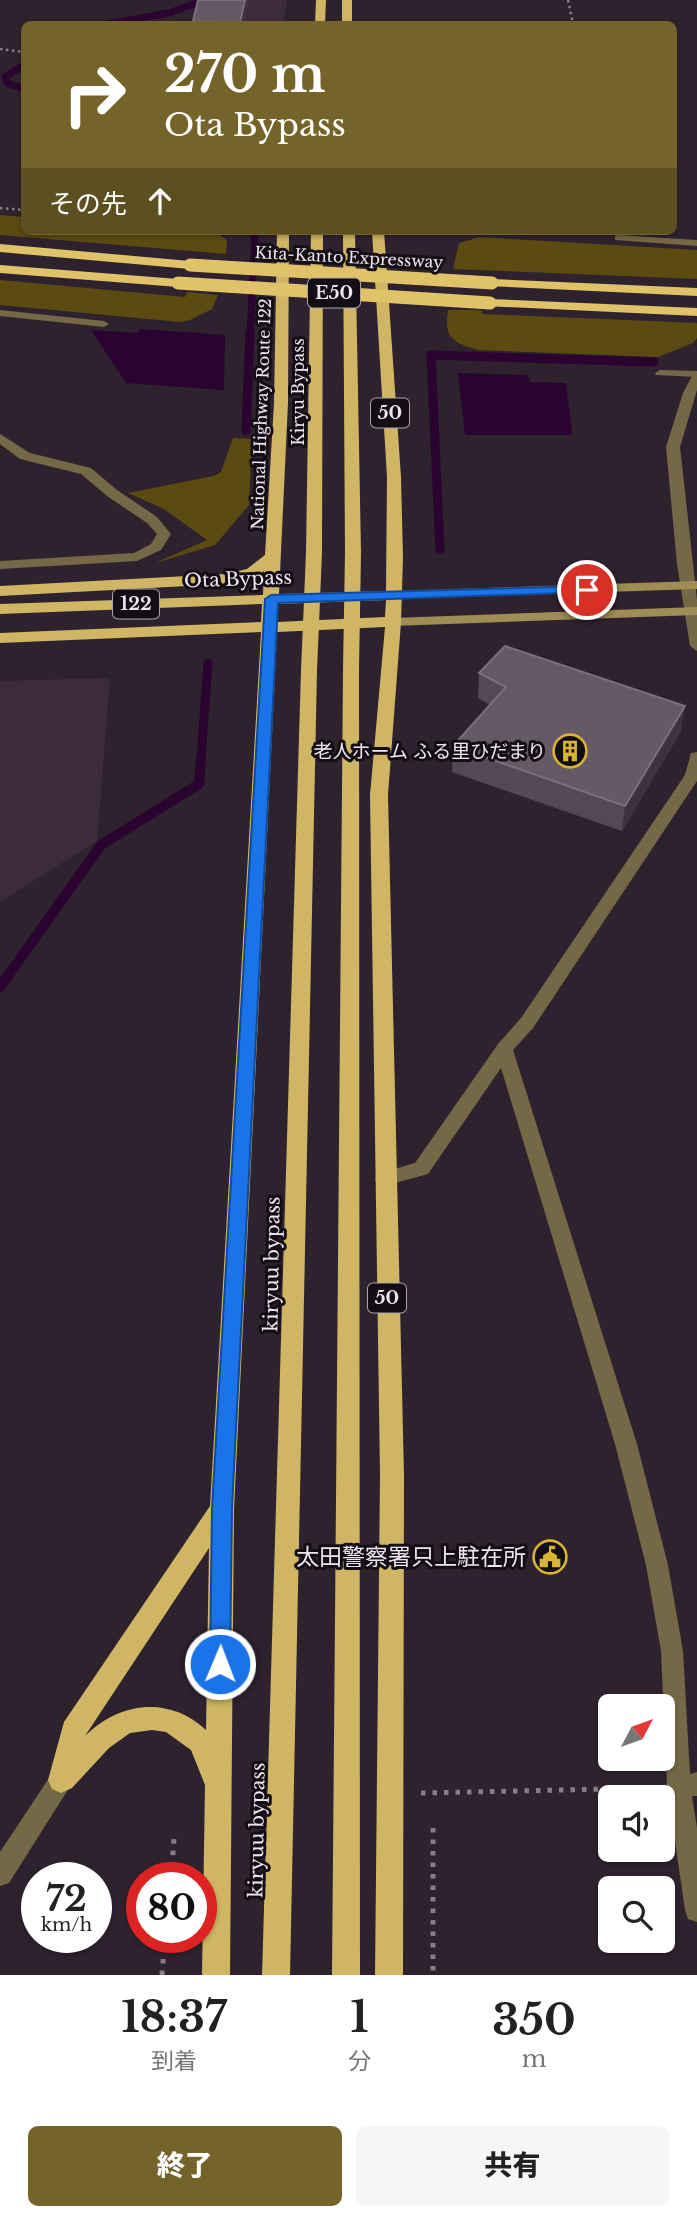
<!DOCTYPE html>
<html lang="ja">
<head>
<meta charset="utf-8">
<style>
	body { margin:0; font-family:"Libre Baskerville","Noto Sans JP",serif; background:#f6f6f6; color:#222; height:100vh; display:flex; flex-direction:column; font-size:26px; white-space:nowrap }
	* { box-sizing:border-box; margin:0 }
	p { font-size:23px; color:#767676 }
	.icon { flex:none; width:38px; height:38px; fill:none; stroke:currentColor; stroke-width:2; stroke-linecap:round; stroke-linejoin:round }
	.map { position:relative; height:1975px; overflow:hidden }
	.drawer { display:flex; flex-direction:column; background:#fff; flex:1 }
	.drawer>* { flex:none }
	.top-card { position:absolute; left:21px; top:21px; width:656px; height:214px; border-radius:10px; box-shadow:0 2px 5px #0004; background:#74642a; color:#fff; overflow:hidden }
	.needle { width:46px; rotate:49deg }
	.buttons { position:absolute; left:598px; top:1694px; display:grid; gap:14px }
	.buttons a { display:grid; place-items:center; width:77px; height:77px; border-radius:10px; background:#fff; box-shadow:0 2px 5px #0004; font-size:35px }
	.speed { position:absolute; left:21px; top:1862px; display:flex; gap:14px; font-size:35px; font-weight:700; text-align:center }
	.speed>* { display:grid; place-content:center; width:91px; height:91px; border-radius:50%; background:#fff; box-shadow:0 2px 5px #0004; line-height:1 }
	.speed small { font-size:18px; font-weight:400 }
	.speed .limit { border:10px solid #d22; background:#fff; color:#111 }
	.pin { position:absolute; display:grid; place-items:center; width:60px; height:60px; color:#fff; margin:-30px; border:4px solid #fff; border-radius:50%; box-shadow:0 2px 7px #0007 }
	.me { position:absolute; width:77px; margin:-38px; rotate:1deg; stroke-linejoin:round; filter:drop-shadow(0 0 5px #0008) }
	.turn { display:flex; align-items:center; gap:24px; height:147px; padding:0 28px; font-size:32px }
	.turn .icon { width:91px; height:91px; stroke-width:2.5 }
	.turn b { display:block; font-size:49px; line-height:60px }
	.then { display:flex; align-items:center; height:66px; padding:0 28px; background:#0003; gap:14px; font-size:26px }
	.eta { display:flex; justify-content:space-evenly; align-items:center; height:119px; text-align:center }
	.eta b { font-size:42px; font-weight:800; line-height:49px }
	.primary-button { display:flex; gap:14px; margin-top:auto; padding:14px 28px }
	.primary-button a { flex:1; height:80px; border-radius:10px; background:#74642a; color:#fff; font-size:28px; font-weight:800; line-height:80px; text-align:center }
	.primary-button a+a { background:#f6f6f6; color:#222 }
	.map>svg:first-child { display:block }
	.built { fill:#3c2b3d }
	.green { fill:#5c4b11 }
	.water { fill:#2b0330 }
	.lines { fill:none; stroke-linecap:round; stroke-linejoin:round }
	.stream-far2 { stroke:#2b0330; stroke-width:7 }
	.stream-far1 { stroke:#2b0330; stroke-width:9 }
	.stream { stroke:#2b0330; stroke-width:10 }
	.path-far1 { stroke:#877d88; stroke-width:2.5; stroke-dasharray:2.5 3.5; stroke-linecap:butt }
	.path { stroke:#877d88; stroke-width:5; stroke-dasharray:4.5 7; stroke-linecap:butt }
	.service { fill:#746846; fill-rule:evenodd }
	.minor { fill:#746846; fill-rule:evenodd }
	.tertiary { fill:#746846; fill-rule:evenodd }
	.secondary { fill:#9f8d55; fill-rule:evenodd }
	.trunk { fill:#d0b664; fill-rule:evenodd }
	.motorway { fill:#e0c369; fill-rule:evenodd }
	.trunk-bridge { stroke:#d0b664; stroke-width:16 }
	.motorway-bridge { stroke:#e0c369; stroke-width:13 }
	.wall { fill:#554856 }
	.shaded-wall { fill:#3e323f }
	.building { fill:#655966; stroke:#7a6f7c; stroke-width:2 }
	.route { fill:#1a73e8; stroke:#114b97; stroke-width:2 }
	.labels { text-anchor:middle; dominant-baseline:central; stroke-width:6; stroke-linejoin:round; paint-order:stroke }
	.far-street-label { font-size:16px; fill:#eee6ef; stroke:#130e14 }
	.shield { fill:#130e14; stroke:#aca5ad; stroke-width:2 }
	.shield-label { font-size:18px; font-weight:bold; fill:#eee6ef }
	.street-label { font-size:19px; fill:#eee6ef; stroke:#130e14 }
	.poi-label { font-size:19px; fill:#eee6ef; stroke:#130e14; text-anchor:end }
	.near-poi-label { font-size:23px; fill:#eee6ef; stroke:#130e14; text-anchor:end }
</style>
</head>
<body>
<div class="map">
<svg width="697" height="1975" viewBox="0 0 697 1975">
	<rect width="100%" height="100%" fill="#2e222f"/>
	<!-- built -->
	<g class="built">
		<polygon points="220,0 287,0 283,24 193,24 197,8"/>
		<polygon points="110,678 97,841 0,902 0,681"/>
	</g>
	<!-- green -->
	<g class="green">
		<polygon points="0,215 24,217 24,231 207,231 218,234 227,240 226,254 0,235"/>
		<polygon points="480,237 697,250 697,279 453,269 459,243"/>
		<polygon points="0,280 185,297 187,292 218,295 212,309 190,320 180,322 0,305"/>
		<path d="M 448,310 L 481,310 L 482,314 L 697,323 L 697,338 L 693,343 L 658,357 L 478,350 C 452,342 444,338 448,310 Z"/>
		<polygon points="233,438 252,439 249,505 215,545 155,563 207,540 164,509 128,493 214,476 221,472"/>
	</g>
	<!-- water -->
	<g class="water">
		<polygon points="140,329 225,335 224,390 126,383 91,330 138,333"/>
		<polygon points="458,373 527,375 531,382 566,383 572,435 465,435"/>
	</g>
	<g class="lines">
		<!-- stream-far2 -->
		<g class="stream-far2">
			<polyline points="107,24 169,13 205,0"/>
			<polyline points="24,65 5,77 7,83 24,89"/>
			<polyline points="250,335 255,231"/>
		</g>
		<!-- stream-far1 -->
		<g class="stream-far1">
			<polyline points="246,431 250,333"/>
			<polyline points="440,550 431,355 654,362"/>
			<polyline points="201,759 208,663"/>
		</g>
		<!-- stream -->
		<polyline class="stream" points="0,987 101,845 199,784 201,757"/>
		<!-- path-far1 -->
		<g class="path-far1">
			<polyline points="568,0 573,24"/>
			<polyline points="0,49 24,52"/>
			<polyline points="0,208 24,210"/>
		</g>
		<!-- path -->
		<g class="path">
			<polyline points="421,1793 650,1788"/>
			<polyline points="433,1828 433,1975"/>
			<polyline points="171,1878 174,1839"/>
			<polyline points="162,1975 165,1937"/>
		</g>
		<!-- service -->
		<g class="service">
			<polygon points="618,235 697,240 697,246 615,240 615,236"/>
			<polygon points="0,310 104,321 109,324 104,327 0,316"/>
			<polygon points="660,370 697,371 697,377 656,375 655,373"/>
		</g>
		<!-- minor -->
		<g class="minor">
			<polygon points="697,375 697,390 680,447 697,600 697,651 690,646 677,564 666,447 683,393 692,376"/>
			<polygon points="0,434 30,453 91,468 117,490 157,517 171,534 161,550 137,561 0,569 0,561 134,553 151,544 157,534 147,523 107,496 81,474 20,459 0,444"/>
			<polygon points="697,752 697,781 533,1028 513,1050 637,1444 668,1565 683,1651 690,1774 697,1772 697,1796 692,1796 697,1828 697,1922 688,1919 685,1910 667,1787 661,1651 646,1565 615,1444 501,1068 428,1174 384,1186 377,1184 375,1179 377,1174 415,1163 498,1044 521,1018 685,775 691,753"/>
		</g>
		<!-- tertiary -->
		<polygon class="tertiary" points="61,1768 69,1772 73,1780 69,1788 9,1883 0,1886 0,1852 53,1772"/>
		<!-- secondary -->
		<g class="secondary">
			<polygon points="697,581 697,589 394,599 387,595 394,591"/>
			<polygon points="697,607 697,615 393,626 386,622 393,618"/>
		</g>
		<!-- trunk -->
		<g class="trunk">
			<polygon points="316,0 326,0 325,24 315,24"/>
			<rect x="342" y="0" width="10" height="24"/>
			<path d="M 277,231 L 289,231 L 288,403 L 279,594 L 386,591 L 387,477 L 372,231 L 384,231 L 401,477 L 403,557 L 401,622 L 388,795 L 404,1475 L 403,1975 L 375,1975 L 380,1475 L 370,795 L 385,627 L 277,632 L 234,1509 L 230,1975 L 202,1975 L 205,1785 L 191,1750 L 166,1732 L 152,1730 L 130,1733 L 109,1748 L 72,1788 L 61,1793 L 52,1789 L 48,1780 L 64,1722 L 210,1506 L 261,632 L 0,643 L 0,633 L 261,622 L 262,604 L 0,614 L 0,604 L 263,595 L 264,571 L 259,575 L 225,584 L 0,596 L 0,586 L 225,574 L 247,569 L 265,555 L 274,403 ZM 386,600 L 385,617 L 277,622 L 278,604 ZM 209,1548 L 206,1730 C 169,1695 119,1702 85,1736 Z"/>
			<polygon points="311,231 323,231 322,553 314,558 306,553"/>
			<polygon points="343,231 355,231 361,553 353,558 345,553"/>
			<polygon points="309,665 317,670 290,1975 262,1975 301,670"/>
			<polygon points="351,665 359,670 360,1975 332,1975 343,670"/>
		</g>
		<!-- motorway -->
		<g class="motorway">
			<polygon points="0,244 190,261 197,265 190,269 0,252"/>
			<polygon points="0,265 178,279 185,283 178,287 0,273"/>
			<polygon points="492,279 697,288 697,296 487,286 485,283"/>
			<polygon points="490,299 697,308 697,316 485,306 483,303"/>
		</g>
		<!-- trunk-bridge -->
		<g class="trunk-bridge">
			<polyline points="309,670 314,553"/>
			<polyline points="351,670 353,553"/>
		</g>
		<!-- motorway-bridge -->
		<g class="motorway-bridge">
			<polyline points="190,265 492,283"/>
			<polyline points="178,283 490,303"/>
		</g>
	</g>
	<!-- wall -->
	<g class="wall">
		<polygon points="248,3 244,24 194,24 193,21"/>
		<polygon points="479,673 681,731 622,831 452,772 453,746 490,705 478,698"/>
	</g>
	<!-- shaded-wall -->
	<g class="shaded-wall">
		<polygon points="245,0 248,0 248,3 244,24 240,24"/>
		<polygon points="685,706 681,731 622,831 625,806"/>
	</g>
	<!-- building -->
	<g class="building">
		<polygon points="198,0 245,0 240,22 193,21"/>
		<polygon points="505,646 685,706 625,806 453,746 506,687 479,673"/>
	</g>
	<!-- route -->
	<polygon class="route" points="587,586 592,587 592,592 278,603 232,1508 230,1664 227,1670 220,1673 213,1670 210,1664 212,1508 265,599 271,595"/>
	<!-- icons -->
	<defs>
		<symbol id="building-ring" viewBox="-11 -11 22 22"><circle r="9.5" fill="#130e14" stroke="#d9b434" stroke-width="1.5"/><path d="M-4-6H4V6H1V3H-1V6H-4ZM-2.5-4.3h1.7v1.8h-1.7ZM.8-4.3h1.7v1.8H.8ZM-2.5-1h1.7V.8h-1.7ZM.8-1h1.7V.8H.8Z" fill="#d9b434"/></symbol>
		<symbol id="civic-ring" viewBox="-11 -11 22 22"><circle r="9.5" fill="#130e14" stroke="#d9b434" stroke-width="1.5"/><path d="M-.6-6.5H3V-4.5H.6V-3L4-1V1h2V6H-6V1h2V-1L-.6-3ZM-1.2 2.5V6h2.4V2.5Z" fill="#d9b434"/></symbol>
	</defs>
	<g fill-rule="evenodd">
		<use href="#building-ring" x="551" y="732" width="38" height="38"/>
		<use href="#civic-ring" x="531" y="1538" width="38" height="38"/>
	</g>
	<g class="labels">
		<!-- far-street labels -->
		<g class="far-street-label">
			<text transform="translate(349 257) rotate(3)">Kita-Kanto Expressway</text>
			<text transform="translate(298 392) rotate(-90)">Kiryu Bypass</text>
			<text transform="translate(261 414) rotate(-88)">National Highway Route 122</text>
		</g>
		<!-- shield labels -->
		<g class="shield">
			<rect x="308" y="278.5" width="52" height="29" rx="5"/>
			<rect x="371" y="398.5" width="38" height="29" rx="5"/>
			<rect x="113" y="589.5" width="46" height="29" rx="5"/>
			<rect x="368" y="1283.5" width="38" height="29" rx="5"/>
		</g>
		<g class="shield-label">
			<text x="334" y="293">E50</text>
			<text x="390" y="413">50</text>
			<text x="136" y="604">122</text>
			<text x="387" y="1298">50</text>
		</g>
		<!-- street labels -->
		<g class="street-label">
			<text transform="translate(238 579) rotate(-2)">Ota Bypass</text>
			<text transform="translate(272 1264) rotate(-89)">kiryuu bypass</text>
			<text transform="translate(257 1830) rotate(-89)">kiryuu bypass</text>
		</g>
		<!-- poi labels -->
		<g class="poi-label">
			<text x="546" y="751">老人ホーム ふる里ひだまり</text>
		</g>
		<!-- near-poi labels -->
		<g class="near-poi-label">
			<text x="526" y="1557">太田警察署只上駐在所</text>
		</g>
	</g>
</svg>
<div class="buttons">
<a><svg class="needle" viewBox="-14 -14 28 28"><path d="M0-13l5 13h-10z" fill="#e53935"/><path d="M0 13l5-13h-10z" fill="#767676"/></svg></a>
<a><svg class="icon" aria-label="sound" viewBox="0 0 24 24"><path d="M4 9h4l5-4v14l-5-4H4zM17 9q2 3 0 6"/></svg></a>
<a><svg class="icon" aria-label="search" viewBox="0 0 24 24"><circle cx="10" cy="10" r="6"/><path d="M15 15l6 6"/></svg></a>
</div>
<div class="speed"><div>72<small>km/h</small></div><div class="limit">80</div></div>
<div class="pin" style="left:587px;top:590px;background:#d93025"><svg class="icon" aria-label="arrive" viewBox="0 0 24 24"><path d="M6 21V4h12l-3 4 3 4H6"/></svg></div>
<svg class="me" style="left:220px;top:1664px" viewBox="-20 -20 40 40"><circle r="17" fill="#1a73e8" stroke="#fff" stroke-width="3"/><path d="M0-11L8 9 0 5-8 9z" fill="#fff"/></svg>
<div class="top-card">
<div class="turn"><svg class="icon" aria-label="right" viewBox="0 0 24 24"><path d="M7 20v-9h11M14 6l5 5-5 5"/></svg><div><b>270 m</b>Ota Bypass</div></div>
<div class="then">その先<svg class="icon" aria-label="ahead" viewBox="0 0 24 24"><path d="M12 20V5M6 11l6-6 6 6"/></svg></div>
</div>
</div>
<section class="drawer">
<div class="eta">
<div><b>18:37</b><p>到着</p></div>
<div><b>1</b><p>分</p></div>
<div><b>350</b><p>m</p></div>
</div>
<div class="primary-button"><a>終了</a><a>共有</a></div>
</section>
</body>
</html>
